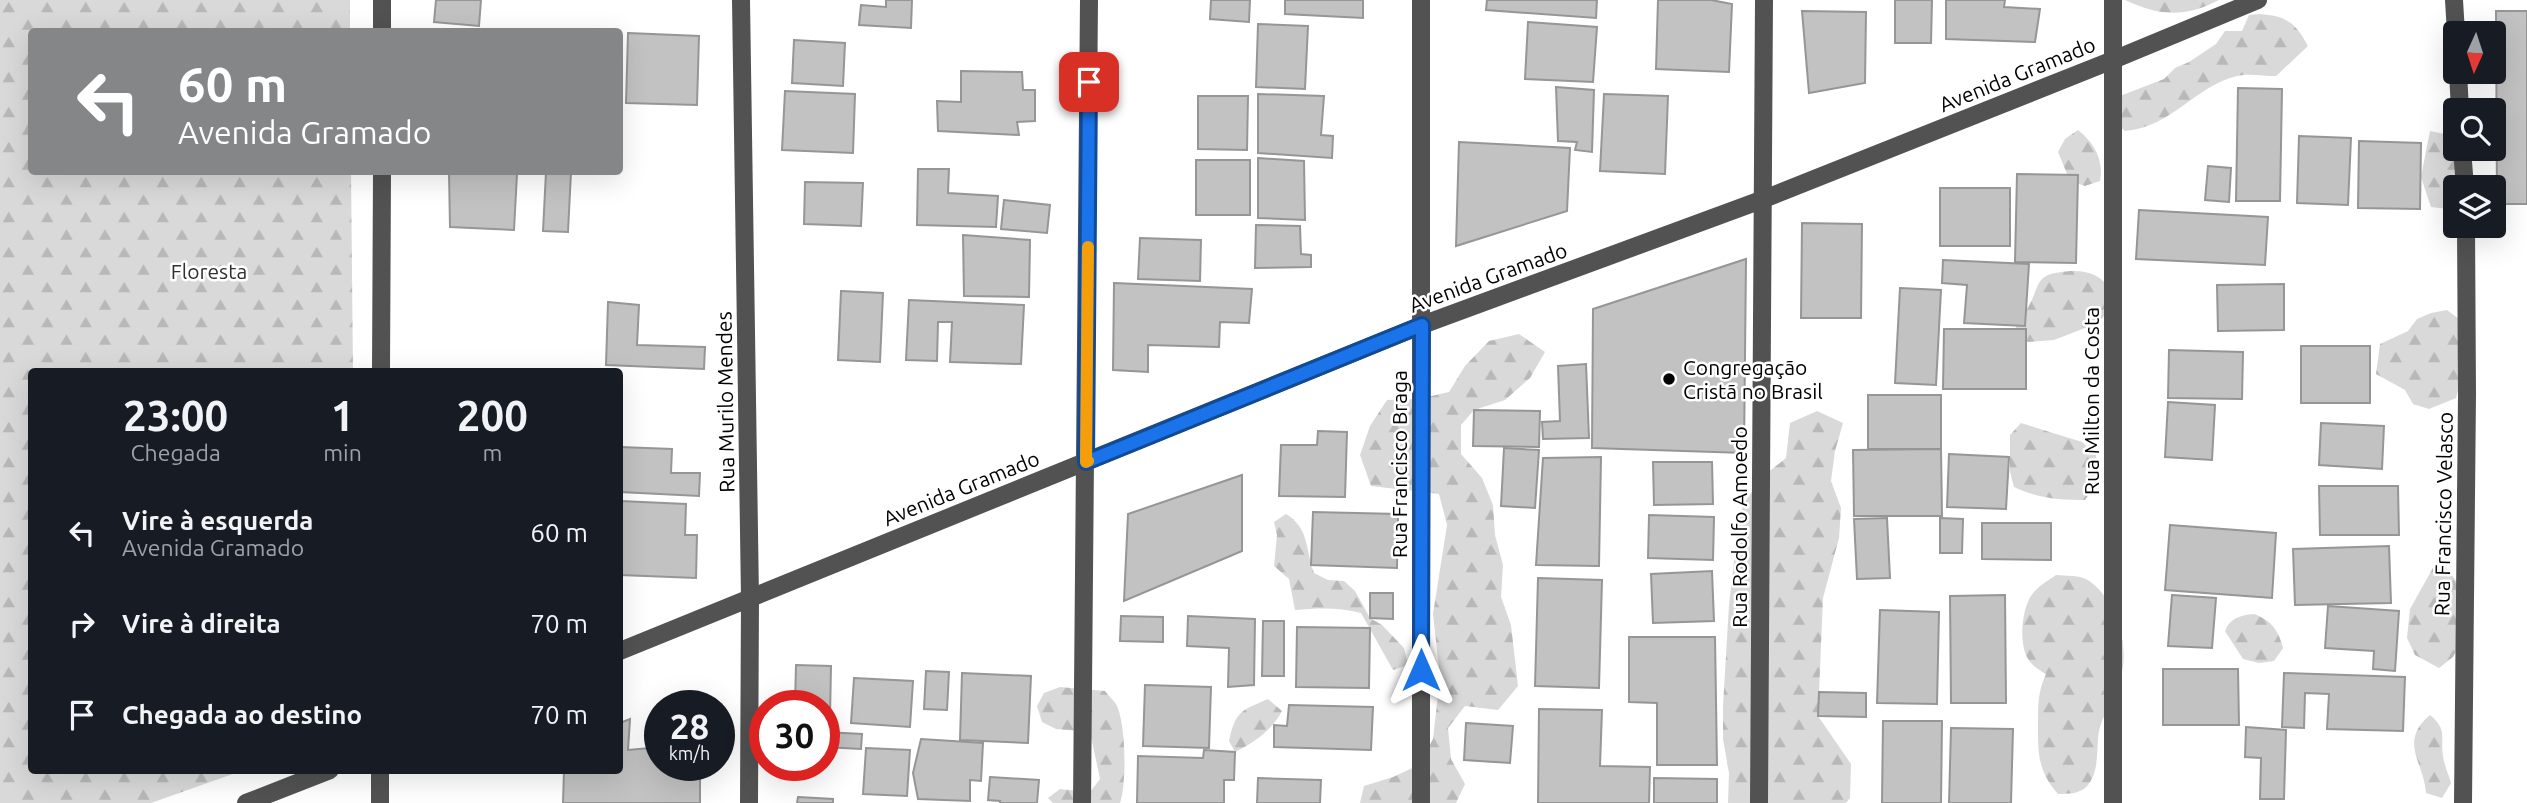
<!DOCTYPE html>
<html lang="pt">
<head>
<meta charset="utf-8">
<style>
	body { margin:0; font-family:Ubuntu,sans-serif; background:#242831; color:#f1f3f6; height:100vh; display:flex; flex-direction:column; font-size:26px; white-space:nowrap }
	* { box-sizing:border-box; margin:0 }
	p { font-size:23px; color:#9ea1a6 }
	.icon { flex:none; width:38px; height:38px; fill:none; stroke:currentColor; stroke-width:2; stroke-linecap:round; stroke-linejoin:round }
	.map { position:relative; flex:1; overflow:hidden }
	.details { position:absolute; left:28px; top:368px; width:595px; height:406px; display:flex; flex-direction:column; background:#171b24; border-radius:7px; box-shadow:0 7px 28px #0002 }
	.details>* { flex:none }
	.banner { position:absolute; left:28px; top:28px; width:595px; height:147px; border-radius:7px; box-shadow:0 7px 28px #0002; background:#858687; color:#fff; overflow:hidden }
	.needle { width:46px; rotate:183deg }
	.controls { position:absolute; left:2443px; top:21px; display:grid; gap:14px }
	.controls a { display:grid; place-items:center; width:63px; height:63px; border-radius:7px; background:#171b24; box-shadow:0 7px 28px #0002; font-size:35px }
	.speed { position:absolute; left:644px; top:690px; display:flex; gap:14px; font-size:35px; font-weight:700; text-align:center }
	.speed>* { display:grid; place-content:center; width:91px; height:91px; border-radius:50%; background:#171b24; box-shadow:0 7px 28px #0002; line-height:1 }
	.speed small { font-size:18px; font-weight:400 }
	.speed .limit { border:10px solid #d22; background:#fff; color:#111 }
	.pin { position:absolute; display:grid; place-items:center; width:60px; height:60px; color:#fff; margin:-30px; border-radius:14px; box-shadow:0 4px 10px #0006 }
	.me { position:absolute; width:77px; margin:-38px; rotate:0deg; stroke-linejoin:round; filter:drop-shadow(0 0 5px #0008) }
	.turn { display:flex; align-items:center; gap:24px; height:147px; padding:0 35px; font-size:32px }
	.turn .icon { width:91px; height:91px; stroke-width:2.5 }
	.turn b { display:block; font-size:49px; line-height:60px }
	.eta { display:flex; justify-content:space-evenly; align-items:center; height:119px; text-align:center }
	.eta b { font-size:42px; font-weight:700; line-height:49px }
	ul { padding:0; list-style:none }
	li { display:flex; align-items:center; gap:21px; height:91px; padding:0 35px }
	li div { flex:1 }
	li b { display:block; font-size:26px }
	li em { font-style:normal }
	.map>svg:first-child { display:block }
	.forest { fill:url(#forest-firs) }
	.building { fill:#c2c2c2; stroke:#969696; stroke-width:2 }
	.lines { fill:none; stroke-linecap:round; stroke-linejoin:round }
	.minor { stroke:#525252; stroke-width:18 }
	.route-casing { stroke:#114b97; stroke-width:18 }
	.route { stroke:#1a73e8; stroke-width:12 }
	.slow { stroke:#f59e0b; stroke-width:12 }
	.poi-dot { fill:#000; stroke:#fff; stroke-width:2.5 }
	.labels { text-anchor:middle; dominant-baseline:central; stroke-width:5; stroke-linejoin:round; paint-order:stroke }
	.street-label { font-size:21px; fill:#000; stroke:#fff }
	.park-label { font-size:21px; fill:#303030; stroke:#fff }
	.poi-label { font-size:21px; fill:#000; stroke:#fff; text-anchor:start }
</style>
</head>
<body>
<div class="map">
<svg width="2527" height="803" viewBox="0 0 2527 803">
	<defs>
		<pattern id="forest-firs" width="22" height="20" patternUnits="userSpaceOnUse" patternTransform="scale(1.75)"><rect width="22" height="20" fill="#d9d9d9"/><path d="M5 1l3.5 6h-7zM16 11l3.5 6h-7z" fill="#b8b8b8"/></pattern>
	</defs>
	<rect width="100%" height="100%" fill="#fff"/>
	<!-- forest -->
	<g class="forest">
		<polygon points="0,0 350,0 350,31 32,32 32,172 351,172 353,371 32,371 32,770 244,770 151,803 0,803"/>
		<path d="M 2125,0 L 2219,0 C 2184,18 2160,16 2125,0 Z"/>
		<path d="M 2260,14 C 2286,16 2295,22 2308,46 L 2276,76 C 2264,76 2249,73 2237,76 C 2195,86 2172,127 2125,131 L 2117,124 L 2120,96 L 2164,79 L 2175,68 L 2189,62 L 2216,44 L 2225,31 L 2242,31 L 2249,15 Z"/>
		<path d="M 2078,130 C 2094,143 2104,160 2100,181 L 2085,186 L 2070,181 L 2058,152 L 2065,139 Z"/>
		<polygon points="2430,131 2445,134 2454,148 2457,187 2455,187 2455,198 2448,209 2431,207 2421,177"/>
		<path d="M 2071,271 C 2088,271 2098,274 2109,287 L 2106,314 L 2098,323 L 2054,340 L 2028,342 L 2013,334 C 2017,324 2021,318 2027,309 C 2043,282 2032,274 2071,271 Z"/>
		<polygon points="2447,310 2459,319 2464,369 2456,398 2429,409 2413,404 2405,390 2376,374 2380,344 2408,331 2417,319 2431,313"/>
		<polygon points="1519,334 1545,352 1530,378 1505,400 1474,410 1461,425 1461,454 1482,478 1493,505 1495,535 1503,565 1501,597 1511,625 1518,686 1498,710 1465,706 1448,728 1451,759 1465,784 1456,803 1360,803 1364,786 1393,777 1419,765 1433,739 1440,677 1433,614 1447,525 1439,494 1371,486 1360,455 1370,426 1387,400 1418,399 1449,392 1465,366 1489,341"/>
		<polygon points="1817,411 1843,423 1835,451 1831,481 1841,508 1839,538 1823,598 1818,716 1851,764 1850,798 1846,803 1728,803 1729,773 1723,739 1723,706 1729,605 1737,535 1743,505 1761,478 1786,458 1790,423"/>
		<path d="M 2021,423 L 2082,442 L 2096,455 C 2098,473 2096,484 2085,500 C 2060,500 2037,498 2014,487 L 2010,472 L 2010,435 Z"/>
		<path d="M 1286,514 C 1310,529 1305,549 1314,573 L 1328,580 L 1344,581 L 1355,591 L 1370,618 L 1382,625 L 1404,648 L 1408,665 L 1393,670 L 1361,613 C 1339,607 1318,608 1295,610 L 1289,579 L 1274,566 L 1277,535 L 1274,522 Z"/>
		<polygon points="2441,561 2460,586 2457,649 2453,657 2439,668 2415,655 2407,638 2410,609 2434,566"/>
		<path d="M 2056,575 C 2066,576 2080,575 2088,580 C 2114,597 2129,642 2122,672 C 2118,691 2106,708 2100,727 C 2095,744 2101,769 2088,785 C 2081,794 2068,794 2058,794 C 2037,770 2038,752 2038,722 C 2038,704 2038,691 2046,674 C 2037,669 2030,664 2026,655 C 2019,639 2022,605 2034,592 C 2040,585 2049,580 2056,575 Z"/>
		<path d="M 2254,614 C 2272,621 2278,630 2283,648 L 2274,661 L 2259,663 L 2243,659 L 2225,631 C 2230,618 2241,615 2254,614 Z"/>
		<path d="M 1060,687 L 1105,691 C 1108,695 1113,700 1116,704 C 1126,722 1127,783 1120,803 L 1053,803 L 1048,798 L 1060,789 L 1090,792 L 1100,779 L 1090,732 L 1056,729 L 1042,722 L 1037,706 L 1044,693 Z"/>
		<path d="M 1268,699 L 1282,711 C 1272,730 1255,742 1235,752 L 1229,741 C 1236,710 1241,711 1268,699 Z"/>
		<path d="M 2430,715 C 2448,730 2440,736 2443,756 C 2444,765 2449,775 2451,783 L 2442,798 L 2426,793 C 2424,762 2398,742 2430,715 Z"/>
	</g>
	<!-- building -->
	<g class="building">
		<polygon points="436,0 481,0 479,26 434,22"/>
		<polygon points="886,0 912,0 911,28 859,25 861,5 886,7"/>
		<polygon points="1211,0 1250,0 1249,22 1210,19"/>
		<polygon points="1285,0 1363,0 1363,18 1285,14"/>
		<polygon points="1487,0 1597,0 1596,18 1486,10"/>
		<polygon points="1658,0 1711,0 1732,4 1729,72 1656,69"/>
		<polygon points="1895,0 1932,0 1931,43 1895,43"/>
		<polygon points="1946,0 2005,0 2004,7 2040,9 2035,42 1946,39"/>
		<polygon points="1802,11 1866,12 1865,83 1809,93"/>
		<polygon points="2496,11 2527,11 2527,204 2497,204"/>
		<polygon points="1528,22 1597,27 1593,82 1525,79"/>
		<polygon points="1258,24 1308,26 1305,89 1256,87"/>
		<polygon points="628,33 699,36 697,105 626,103"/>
		<polygon points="794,40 845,43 843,86 792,83"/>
		<polygon points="961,71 1022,72 1023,90 1035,90 1035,121 1017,122 1019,135 938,131 937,101 961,102"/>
		<polygon points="1556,87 1594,90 1592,152 1575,150 1577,142 1558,141"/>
		<polygon points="2238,88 2282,89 2280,201 2236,201"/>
		<polygon points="785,91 855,94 853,153 782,150"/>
		<polygon points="1258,94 1324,96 1321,135 1333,136 1332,158 1258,153"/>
		<polygon points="1604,94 1668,96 1665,174 1600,171"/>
		<polygon points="1198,96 1248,96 1247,150 1198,149"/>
		<polygon points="2299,136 2351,138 2348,205 2297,203"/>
		<polygon points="2359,141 2421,143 2420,209 2358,208"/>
		<polygon points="1459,142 1570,148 1567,211 1456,246"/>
		<polygon points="1258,158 1304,161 1305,220 1258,218"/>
		<rect x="1196" y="160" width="54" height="55"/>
		<polygon points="2208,166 2231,168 2229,202 2205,200"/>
		<polygon points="918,169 949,169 948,193 998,196 996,227 917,225"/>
		<polygon points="449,172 517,174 514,230 450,227"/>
		<polygon points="546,172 571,172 568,232 543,231"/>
		<polygon points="2017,174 2078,175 2076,263 2015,262"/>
		<polygon points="805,182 863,183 861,226 804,224"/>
		<rect x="1940" y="188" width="70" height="58"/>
		<polygon points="1004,200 1050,205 1047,233 1001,229"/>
		<polygon points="2139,210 2268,217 2265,265 2136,259"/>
		<polygon points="1802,223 1862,224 1861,318 1801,318"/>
		<polygon points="1256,225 1300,226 1301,254 1311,255 1311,267 1255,268"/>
		<polygon points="963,235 1030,240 1029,297 964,296"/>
		<polygon points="1140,238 1201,240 1200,281 1138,279"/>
		<polygon points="1746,259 1744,453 1592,448 1593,309"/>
		<polygon points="1943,260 2029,264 2025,326 1964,323 1967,285 1942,283"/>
		<polygon points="1114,283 1252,289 1249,323 1220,322 1219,347 1148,345 1148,372 1113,370"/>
		<polygon points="2284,284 2284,330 2218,331 2217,285"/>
		<polygon points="1900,288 1941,290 1936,385 1895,383"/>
		<polygon points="841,291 883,293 880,362 838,360"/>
		<polygon points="909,300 1024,305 1021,364 950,362 952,322 938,322 937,361 906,360"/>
		<polygon points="608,302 639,305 637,345 705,347 704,369 606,365"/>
		<polygon points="1944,329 2026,329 2026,389 1943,389"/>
		<rect x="2301" y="346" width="69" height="57"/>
		<polygon points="2169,350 2243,352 2242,399 2168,398"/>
		<polygon points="1586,364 1589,438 1543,439 1542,422 1560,421 1558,366"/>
		<rect x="1868" y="395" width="73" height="54"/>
		<polygon points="2168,402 2215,405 2212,460 2165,457"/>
		<polygon points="1474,410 1540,411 1539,447 1473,446"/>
		<polygon points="2321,423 2384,426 2382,469 2319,465"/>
		<polygon points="1318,431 1347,432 1345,497 1279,496 1281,445 1317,445"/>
		<polygon points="620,447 672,449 671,473 700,473 699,496 620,492"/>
		<polygon points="1504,448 1539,450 1535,508 1501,506"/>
		<polygon points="1941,449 1942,516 1854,516 1853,450"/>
		<polygon points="1949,454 2009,457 2006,509 1947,507"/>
		<polygon points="1601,457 1599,566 1536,565 1543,458"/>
		<polygon points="1653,462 1712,462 1713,504 1654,505"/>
		<polygon points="1242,475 1242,551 1124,601 1128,514"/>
		<polygon points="2319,486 2398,486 2399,535 2320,535"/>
		<polygon points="620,501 686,504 685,535 697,535 696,578 620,575"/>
		<polygon points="1313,512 1398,514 1397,568 1311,565"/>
		<polygon points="1649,515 1714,517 1713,560 1648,558"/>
		<polygon points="1887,518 1890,578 1857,579 1854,519"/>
		<polygon points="1940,518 1963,519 1962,553 1940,553"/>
		<polygon points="1982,523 2051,523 2051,560 1982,559"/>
		<polygon points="2170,525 2276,533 2272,598 2165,590"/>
		<polygon points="2389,546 2391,603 2295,605 2293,549"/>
		<polygon points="1712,571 1714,621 1653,623 1651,574"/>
		<polygon points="1538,578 1602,580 1599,688 1535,686"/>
		<polygon points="1370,593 1393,593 1393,619 1370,618"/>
		<polygon points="2005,595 2006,703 1951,703 1950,596"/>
		<polygon points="2172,595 2216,598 2212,648 2168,646"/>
		<polygon points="2328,606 2399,611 2395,671 2373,669 2374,651 2325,648"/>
		<polygon points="1880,610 1939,612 1937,704 1877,703"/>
		<polygon points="1121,616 1163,617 1163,642 1120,641"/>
		<polygon points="1188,616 1255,619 1254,685 1228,687 1229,648 1187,646"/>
		<polygon points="1263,621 1284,621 1284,676 1262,676"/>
		<polygon points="1297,627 1370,628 1369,688 1296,687"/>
		<polygon points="1629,637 1715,637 1717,765 1657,765 1657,703 1629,702"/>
		<polygon points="796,665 831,666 830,717 824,717 824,705 795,705"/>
		<polygon points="2163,669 2238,669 2239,725 2163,725"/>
		<polygon points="926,671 949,672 947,710 924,709"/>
		<polygon points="962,673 1031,676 1028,743 960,740"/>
		<polygon points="2284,673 2405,677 2403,731 2327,729 2329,694 2305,693 2304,728 2282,727"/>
		<polygon points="854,678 913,681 910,727 851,723"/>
		<polygon points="1145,685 1211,687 1209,748 1143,746"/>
		<polygon points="1819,692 1866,693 1866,717 1818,716"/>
		<polygon points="1289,705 1373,707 1371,750 1274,747 1274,725 1287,726"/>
		<polygon points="1539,709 1602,710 1600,766 1650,767 1649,803 1538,803"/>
		<polygon points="630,719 628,750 660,747 660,765 700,765 700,803 563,803 564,770 620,770 620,723"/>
		<polygon points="1883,721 1942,721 1941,803 1882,803"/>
		<polygon points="1466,723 1513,726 1510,763 1464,760"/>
		<polygon points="2246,727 2286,730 2284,799 2260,799 2261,758 2245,757"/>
		<polygon points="1951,728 2013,729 2011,803 1949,803"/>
		<polygon points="824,732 862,734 861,749 824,747"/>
		<polygon points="921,739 983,743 981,781 970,780 970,801 918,799 913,773"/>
		<polygon points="866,748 910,750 907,796 863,794"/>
		<polygon points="1204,750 1235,752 1234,780 1224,780 1224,803 1137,803 1138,756 1203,758"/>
		<polygon points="990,777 1039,780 1037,803 1000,803 1000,801 988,800"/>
		<polygon points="1258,778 1321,780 1320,803 1257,803"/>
		<polygon points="1654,778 1717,779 1717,803 1654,803"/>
		<polygon points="798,797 833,799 833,803 797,803"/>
	</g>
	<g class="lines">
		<!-- minor -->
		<g class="minor">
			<polyline points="741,0 750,598 749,803"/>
			<polyline points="2113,0 2113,803"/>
			<polyline points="2454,0 2456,33"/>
			<polyline points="382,32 382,0"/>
			<polyline points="2458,72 2460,110"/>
			<polyline points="2462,149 2465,187"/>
			<polyline points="381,371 382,172"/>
			<polyline points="620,651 1422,325 1764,199 2113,60 2258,0"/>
			<polyline points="246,803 330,770"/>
			<polyline points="380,803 380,770"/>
			<polyline points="1082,803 1089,0"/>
			<polyline points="1421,803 1421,0"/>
			<polyline points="1759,803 1764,0"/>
			<polyline points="2463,803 2467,394 2466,226"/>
		</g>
	</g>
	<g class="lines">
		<defs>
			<polyline id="route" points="1089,82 1086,462 1422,325 1421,670"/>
		</defs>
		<!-- route casing -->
		<use href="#route" class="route-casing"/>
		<!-- route -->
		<use href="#route" class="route"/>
		<!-- slow -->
		<polyline class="slow" points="1088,247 1086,462 1088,461"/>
	</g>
	<!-- markers -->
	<circle class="poi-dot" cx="1669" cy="379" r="7"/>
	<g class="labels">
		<!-- street labels -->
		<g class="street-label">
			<text transform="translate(2017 74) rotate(-22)">Avenida Gramado</text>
			<text transform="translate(1488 277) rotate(-20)">Avenida Gramado</text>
			<text transform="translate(2091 401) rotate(-90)">Rua Milton da Costa</text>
			<text transform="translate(725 402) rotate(-91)">Rua Murilo Mendes</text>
			<text transform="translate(1399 464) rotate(-90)">Rua Francisco Braga</text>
			<text transform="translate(961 488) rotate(-22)">Avenida Gramado</text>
			<text transform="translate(2443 514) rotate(-89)">Rua Francisco Velasco</text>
			<text transform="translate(1739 527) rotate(-90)">Rua Rodolfo Amoedo</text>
		</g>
		<!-- park labels -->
		<g class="park-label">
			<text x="209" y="271">Floresta</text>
		</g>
		<!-- poi labels -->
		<g class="poi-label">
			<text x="1683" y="367">Congregação<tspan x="1683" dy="24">Cristã no Brasil</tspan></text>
		</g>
	</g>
</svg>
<div class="controls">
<a><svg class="needle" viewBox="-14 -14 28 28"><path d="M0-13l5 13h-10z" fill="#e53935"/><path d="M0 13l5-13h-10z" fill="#9ea1a6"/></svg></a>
<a><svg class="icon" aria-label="search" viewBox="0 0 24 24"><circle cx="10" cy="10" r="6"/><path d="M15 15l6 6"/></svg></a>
<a><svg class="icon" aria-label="layers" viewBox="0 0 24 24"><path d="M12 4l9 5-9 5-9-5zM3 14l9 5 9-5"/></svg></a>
</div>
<div class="speed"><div>28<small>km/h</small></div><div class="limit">30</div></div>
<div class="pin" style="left:1089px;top:82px;background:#d93025"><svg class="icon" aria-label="arrive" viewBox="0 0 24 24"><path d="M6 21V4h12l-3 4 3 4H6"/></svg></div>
<svg class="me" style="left:1421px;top:670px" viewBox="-20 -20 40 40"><path d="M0-17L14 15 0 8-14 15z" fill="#1a73e8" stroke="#fff" stroke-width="4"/></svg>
<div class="banner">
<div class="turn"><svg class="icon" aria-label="left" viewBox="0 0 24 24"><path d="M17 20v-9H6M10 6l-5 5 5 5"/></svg><div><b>60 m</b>Avenida Gramado</div></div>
</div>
<section class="details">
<div class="eta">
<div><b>23:00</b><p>Chegada</p></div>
<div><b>1</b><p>min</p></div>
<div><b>200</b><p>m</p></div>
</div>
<ul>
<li><svg class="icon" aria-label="left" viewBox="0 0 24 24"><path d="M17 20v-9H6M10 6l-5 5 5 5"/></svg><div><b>Vire à esquerda</b><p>Avenida Gramado</p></div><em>60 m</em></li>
<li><svg class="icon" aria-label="right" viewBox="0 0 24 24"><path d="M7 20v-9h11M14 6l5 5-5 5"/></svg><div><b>Vire à direita</b></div><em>70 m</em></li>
<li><svg class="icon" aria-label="arrive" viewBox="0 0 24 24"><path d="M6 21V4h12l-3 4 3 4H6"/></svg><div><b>Chegada ao destino</b></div><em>70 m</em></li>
</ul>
</section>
</div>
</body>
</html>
